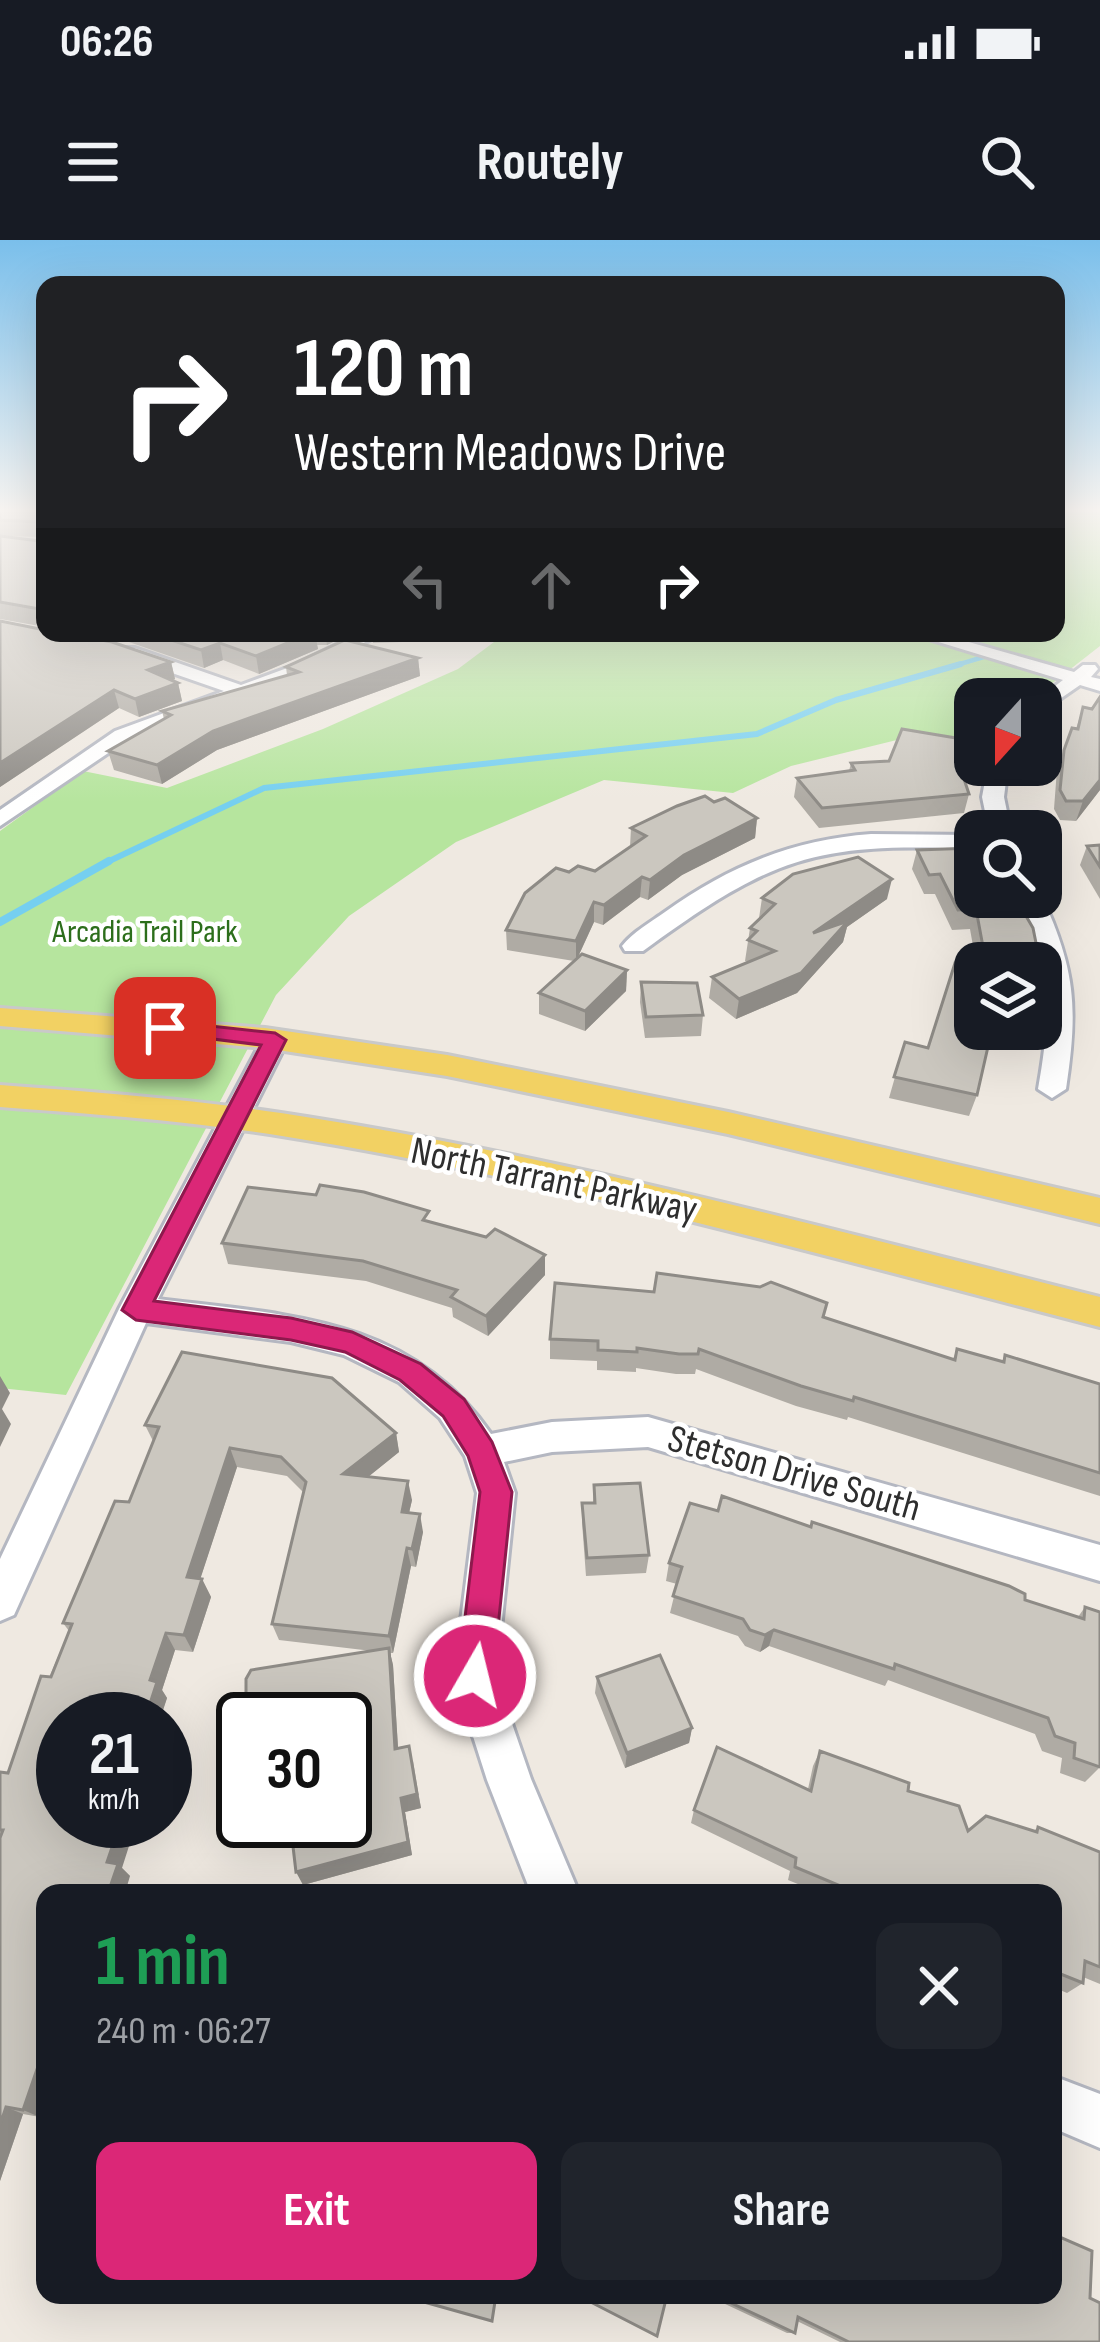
<!DOCTYPE html>
<html lang="en">
<head>
<meta charset="utf-8">
<style>
	body { margin:0; font-family:"Sofia Sans Condensed",sans-serif; background:#20242c; color:#f1f3f6; height:100vh; display:flex; flex-direction:column; font-size:45px; white-space:nowrap }
	* { box-sizing:border-box; margin:0 }
	p { font-size:39px; color:#9ea1a6 }
	.icon { flex:none; width:66px; height:66px; fill:none; stroke:currentColor; stroke-width:2; stroke-linecap:round; stroke-linejoin:round }
	.map { position:relative; flex:1; overflow:hidden }
	.sheet { position:absolute; left:36px; top:1644px; width:1026px; height:420px; display:flex; flex-direction:column; background:#171b24; border-radius:24px; box-shadow:0 12px 48px #0002 }
	.sheet>* { flex:none }
	.guide { position:absolute; left:36px; top:36px; width:1029px; height:366px; border-radius:24px; box-shadow:0 12px 48px #0002; background:#202124; color:#fff; overflow:hidden }
	.needle { width:78px; rotate:201deg }
	.fabs { position:absolute; left:954px; top:438px; display:grid; gap:24px }
	.fabs a { display:grid; place-items:center; width:108px; height:108px; border-radius:24px; background:#171b24; box-shadow:0 12px 48px #0002; font-size:60px }
	.speed { position:absolute; left:36px; top:1452px; display:flex; gap:24px; font-size:60px; font-weight:700; text-align:center }
	.speed>* { display:grid; place-content:center; width:156px; height:156px; border-radius:50%; background:#171b24; box-shadow:0 12px 48px #0002; line-height:1 }
	.speed small { font-size:30px; font-weight:400 }
	.speed .limit { border:6px solid #111; border-radius:18px; background:#fff; color:#111 }
	.pin { position:absolute; display:grid; place-items:center; width:102px; height:102px; color:#fff; margin:-51px; border-radius:24px; box-shadow:0 6px 18px #0006 }
	.me { position:absolute; width:132px; margin:-66px; rotate:8deg; stroke-linejoin:round; filter:drop-shadow(0 0 9px #0008) }
	.turn { display:flex; align-items:center; gap:42px; height:252px; padding:0 60px; font-size:54px }
	.turn .icon { width:156px; height:156px; stroke-width:2.5 }
	.turn b { display:block; font-size:84px; line-height:102px }
	.lanes { display:flex; align-items:center; height:114px; padding:0 60px; background:#0003; justify-content:center; gap:60px; direction:ltr }
	.lanes .off { opacity:.35 }
	.round { display:grid; place-items:center; flex:none; width:126px; height:126px; border-radius:24px; background:#20242c }
	.head { display:flex; align-items:center; justify-content:space-between; height:204px; padding:0 60px }
	h1 { font-size:72px; font-weight:700; line-height:90px; color:#1e9e55 }
	.primary-button { display:flex; gap:24px; margin-top:auto; padding:24px 60px }
	.primary-button a { flex:1; height:138px; border-radius:24px; background:#db2777; color:#fff; font-size:48px; font-weight:700; line-height:138px; text-align:center }
	.primary-button a+a { background:#20242c; color:#f1f3f6 }
	.status { display:flex; justify-content:space-between; align-items:center; height:84px; padding:0 60px; background:#171b24; direction:ltr }
	.status svg { height:33px; fill:currentColor }
	header { display:flex; justify-content:space-between; align-items:center; height:156px; padding:0 60px; background:#171b24; font-size:54px; font-weight:700 }
	.map>svg:first-child { display:block }
	.green { fill:#b6e59e }
	.lines { fill:none; stroke-linecap:round; stroke-linejoin:round }
	.stream-far2 { stroke:#75cff0; stroke-width:4.5 }
	.stream-far1 { stroke:#75cff0; stroke-width:6 }
	.stream { stroke:#75cff0; stroke-width:8 }
	.minor-casing { stroke:#b4b7c1; stroke-width:6 }
	.major-casing { stroke:#c9c9c9; stroke-width:6 }
	.minor { fill:#fff; fill-rule:evenodd }
	.major { fill:#f2d163; fill-rule:evenodd }
	.wall { fill:#afaba4; fill-rule:evenodd }
	.shaded-wall { fill:#8e8b86 }
	.building { fill:#cbc7bf; stroke:#8e8b86; stroke-width:3 }
	.route { fill:#db2777; stroke:#8e194d; stroke-width:3 }
	.labels { text-anchor:middle; dominant-baseline:central; stroke-width:9; stroke-linejoin:round; paint-order:stroke }
	.far-park-label { font-size:33px; fill:#2c6e1b; stroke:#fff }
	.street-label { font-size:39px; fill:#2e2e2e; stroke:#fff }
</style>
</head>
<body>
<div class="status"><b>06:26</b><svg viewBox="0 0 49 12"><path d="M0 12V9h3v3zM5 12V6h3v6zM10 12V3h3v9zM15 12V0h3v12zM26 1h20v11H26zM47 4h2v5h-2z"/></svg></div>
<header><svg class="icon" aria-label="menu" viewBox="0 0 24 24"><path d="M4 6h16M4 12h16M4 18h16"/></svg>Routely<svg class="icon" aria-label="search" viewBox="0 0 24 24"><circle cx="10" cy="10" r="6"/><path d="M15 15l6 6"/></svg></header>
<div class="map">
<svg width="1100" height="2102" viewBox="0 0 1100 2102">
	<rect width="100%" height="100%" fill="#efe9e1"/>
	<!-- green -->
	<polygon class="green" points="1056,269 1100,269 1100,406 1032,459 975,459 975,507 909,497 791,526 733,553 604,540 456,602 349,676 276,755 66,1155 0,1148 0,591 83,531 167,548 323,489 458,429 506,393 1056,393"/>
	<g class="lines">
		<!-- stream-far2 -->
		<polyline class="stream-far2" points="950,427 997,413"/>
		<!-- stream-far1 -->
		<polyline class="stream-far1" points="103,624 264,548 757,494 836,460 961,424"/>
		<!-- stream -->
		<polyline class="stream" points="0,682 109,621"/>
		<defs>
			<g id="minor">
				<polygon points="360,393 382,393 310,432 129,499 0,586 0,570 115,491 224,451 123,416 123,408 135,408 241,445 298,424"/>
				<polygon points="909,393 937,393 1074,432 1083,425 1095,425 1098,429 1091,437 1100,439 1100,451 1080,445 1041,472 1038,459 1063,440"/>
				<polygon points="988,525 1008,525 1004,557 1011,591 989,591 982,557"/>
				<path d="M 871,594 L 975,595 L 975,609 C 814,602 772,617 643,711 L 625,711 L 622,706 C 633,692 651,682 665,672 C 729,626 792,600 871,594 Z"/>
				<path d="M 1018,657 L 1042,657 C 1076,730 1078,770 1066,849 L 1052,858 L 1038,849 C 1052,770 1051,731 1018,657 Z"/>
				<path d="M 275,792 L 288,800 L 158,1059 C 287,1075 410,1077 491,1194 L 552,1182 L 648,1177 L 1100,1305 L 1100,1341 L 648,1207 L 552,1212 L 504,1222 L 515,1253 L 496,1437 L 531,1539 L 579,1653 L 531,1653 L 487,1540 L 454,1437 L 477,1253 L 465,1216 L 440,1178 L 399,1142 L 344,1115 L 291,1102 L 146,1083 L 14,1375 L 0,1381 L 0,1319 L 119,1069 L 262,800 Z"/>
				<polygon points="1053,1836 1100,1854 1100,1908 1053,1888"/>
			</g>
			<g id="major">
				<polygon points="0,768 265,788 447,815 728,872 1100,958 1100,984 728,894 447,836 265,808 0,786"/>
				<path d="M 0,845 C 94,852 188,859 281,873 C 558,915 829,989 1100,1057 L 1100,1087 C 829,1017 559,940 282,896 C 188,881 94,874 0,867 Z"/>
			</g>
		</defs>
		<!-- minor casing -->
		<use href="#minor" class="minor-casing"/>
		<!-- major casing -->
		<use href="#major" class="major-casing"/>
		<!-- minor -->
		<use href="#minor" class="minor"/>
		<!-- major -->
		<use href="#major" class="major"/>
	</g>
	<!-- wall -->
	<g class="wall">
		<path d="M 0,269 L 45,269 L 45,387 L 0,379 ZM 0,296 L 41,297 L 40,301 Z"/>
		<polygon points="0,381 171,422 175,439 172,441 178,443 182,461 139,477 119,468 0,547"/>
		<polygon points="81,393 351,393 327,405 317,405 318,409 259,434 223,420 204,428 129,402"/>
		<polygon points="372,393 491,393 491,399 373,403"/>
		<polygon points="418,418 420,436 217,510 162,544 114,530 108,511 164,479 162,471 287,435 286,427"/>
		<polygon points="1100,457 1100,550 1076,581 1060,580 1054,569 1057,529 1072,488 1076,489 1083,467 1092,469"/>
		<polygon points="851,523 963,538 969,554 964,573 819,588 794,557 797,538 849,531"/>
		<polygon points="714,562 757,578 755,598 682,635 648,660 640,657 603,685 594,682 578,717 627,730 626,751 585,791 539,774 539,753 574,721 507,710 506,690 569,632 595,631 630,607 631,588"/>
		<polygon points="1100,605 1100,659 1080,625 1087,606"/>
		<polygon points="917,610 1040,723 976,723 970,689 952,690 935,654 924,654 912,629"/>
		<polygon points="762,658 887,659 847,687 843,702 797,753 736,779 709,758 712,737 749,722 745,721 750,688 760,679 759,678"/>
		<polygon points="641,742 703,775 701,796 645,798 640,762"/>
		<polygon points="975,789 1004,789 997,810 988,808 977,855 969,876 889,858 905,802 928,808"/>
		<polygon points="430,981 545,1035 488,1096 453,1077 452,1068 366,1041 228,1024 222,1003"/>
		<polygon points="823,1077 953,1119 957,1109 1002,1121 1005,1115 1100,1144 1100,1256 848,1177 847,1180 796,1166 696,1129 695,1134 676,1134 636,1128 636,1132 597,1130 597,1121 550,1119 550,1099"/>
		<polygon points="145,1185 396,1193 399,1212 368,1237 412,1260 409,1273 423,1292 416,1327 411,1326 393,1413 390,1413 393,1425 398,1509 413,1521 421,1568 405,1572 412,1615 303,1645 372,1411 279,1400 272,1384 304,1253 287,1236 237,1227 200,1339 202,1339 211,1357 193,1412 175,1410 162,1450 167,1458 160,1479 63,1479 122,1628 130,1636 45,1653 45,1861 40,1877 23,1874 0,1941 0,1532 8,1533 69,1391 63,1383 129,1262 153,1201"/>
		<polygon points="594,1245 649,1315 646,1333 586,1336 582,1282 582,1263 593,1263"/>
		<polygon points="669,1323 1025,1360 1078,1377 1085,1367 1100,1527 1085,1542 1060,1533 1062,1518 1042,1511 1035,1494 888,1440 885,1446 769,1406 760,1412 745,1406 738,1396 670,1373 677,1344 666,1341"/>
		<polygon points="597,1437 692,1488 689,1503 625,1528 595,1453"/>
		<polygon points="820,1511 908,1551 968,1591 1034,1591 1038,1587 1100,1612 1100,1744 1083,1737 1083,1743 1067,1753 1053,1747 1053,1653 820,1653 788,1640 790,1631 691,1583 694,1570 808,1549 813,1526"/>
		<polygon points="706,2055 1053,2055 1090,2058 1100,2102 840,2102 797,2081 795,2093 787,2093"/>
	</g>
	<!-- shaded-wall -->
	<g class="shaded-wall">
		<polygon points="312,393 315,393 318,409 259,434 256,416"/>
		<polygon points="325,393 351,393 327,405"/>
		<polygon points="220,403 223,420 204,428 201,410"/>
		<polygon points="418,418 420,436 217,510 162,544 157,525 213,491"/>
		<polygon points="171,422 175,439 153,448 148,430"/>
		<polygon points="178,443 182,461 139,477 135,459"/>
		<polygon points="114,450 119,468 0,547 0,523"/>
		<polygon points="1100,540 1100,550 1076,581 1083,561"/>
		<polygon points="757,578 755,598 682,635 648,660 650,640 684,615"/>
		<polygon points="642,637 640,657 603,685 604,665"/>
		<polygon points="892,639 887,659 847,687 843,702 797,753 736,779 739,759 813,693"/>
		<polygon points="594,662 594,682 576,721 576,701"/>
		<polygon points="627,730 626,751 585,791 585,771"/>
		<polygon points="545,1015 545,1035 488,1096 486,1076"/>
		<polygon points="0,1136 10,1153 2,1169 11,1184 0,1207"/>
		<polygon points="396,1193 399,1212 348,1253 343,1234"/>
		<polygon points="230,1208 237,1227 195,1355 187,1337"/>
		<polygon points="408,1241 412,1260 405,1290 402,1272"/>
		<polygon points="420,1274 423,1292 416,1327 412,1309"/>
		<polygon points="407,1308 411,1326 393,1413 389,1396"/>
		<polygon points="202,1339 211,1357 193,1412 184,1395"/>
		<polygon points="774,1390 769,1406 760,1412 765,1395"/>
		<polygon points="166,1393 175,1410 162,1450 167,1458 160,1479 145,1479 150,1440"/>
		<polygon points="389,1408 393,1425 399,1524 395,1509"/>
		<polygon points="255,1463 262,1478 253,1479 246,1465"/>
		<polygon points="692,1488 689,1503 625,1528 627,1513"/>
		<polygon points="409,1506 421,1568 405,1572 412,1615 303,1645 296,1632 401,1558"/>
		<polygon points="121,1581 137,1581 122,1628 130,1636 125,1653 108,1653 107,1622"/>
		<polygon points="45,1806 45,1861 40,1877 23,1870"/>
		<polygon points="6,1867 23,1874 0,1941 0,1885"/>
	</g>
	<!-- building -->
	<g class="building">
		<polygon points="0,269 45,269 45,286 41,282 0,280"/>
		<polygon points="45,287 45,370 0,362 0,296 40,301"/>
		<polygon points="0,381 45,390 45,393 63,393 112,402 171,422 148,430 178,443 135,459 114,450 0,523"/>
		<polygon points="150,393 312,393 256,416 220,403 201,410"/>
		<polygon points="345,400 418,418 213,491 157,525 108,511 171,475 162,471 299,432 286,427"/>
		<polygon points="1100,457 1100,540 1083,561 1066,561 1060,550 1064,510 1072,488 1078,489 1083,467 1092,469"/>
		<polygon points="902,489 974,501 963,536 969,554 822,568 797,538 855,530 851,523 889,521"/>
		<polygon points="705,556 714,562 725,558 757,578 684,615 650,640 642,637 604,665 594,662 576,701 506,690 525,653 556,628 569,632 578,626 595,631 646,596 631,588 677,566"/>
		<polygon points="1100,605 1100,627 1087,606"/>
		<polygon points="974,608 975,657 1015,657 1033,688 1040,723 986,723 976,669 958,670 940,634 929,635 917,610"/>
		<polygon points="858,617 892,639 813,693 848,681 801,733 739,759 712,737 775,711 748,700 757,691 750,688 775,664 762,658 793,634"/>
		<polygon points="582,714 627,730 585,771 539,753"/>
		<polygon points="955,723 975,728 975,789 992,789 977,855 894,837 905,802 928,808"/>
		<polygon points="641,742 697,743 703,775 646,777"/>
		<polygon points="320,945 364,952 429,971 423,980 486,997 495,989 545,1015 486,1076 451,1057 457,1050 363,1021 222,1003 248,947 316,955"/>
		<polygon points="657,1033 760,1047 771,1042 827,1063 823,1077 955,1120 957,1109 1004,1122 1005,1115 1100,1144 1100,1233 854,1157 853,1161 801,1146 699,1109 698,1114 679,1114 637,1108 637,1112 598,1110 598,1101 550,1099 555,1043 654,1052"/>
		<polygon points="182,1112 332,1138 396,1193 343,1234 408,1241 402,1272 420,1274 412,1309 407,1308 389,1396 272,1384 306,1242 281,1217 230,1208 187,1337 202,1339 184,1395 166,1393 150,1440 157,1442 145,1479 63,1479 63,1581 121,1581 107,1622 118,1624 108,1653 45,1653 45,1806 23,1870 6,1867 0,1885 0,1598 3,1590 0,1590 0,1532 8,1533 41,1436 51,1437 72,1384 63,1383 115,1261 129,1262 159,1187 145,1185"/>
		<polygon points="640,1243 649,1315 587,1318 582,1263 595,1263 594,1245"/>
		<polygon points="722,1256 811,1287 812,1282 1009,1346 1025,1354 1025,1360 1084,1379 1085,1367 1100,1372 1100,1527 1074,1518 1075,1503 1055,1496 1048,1478 895,1424 894,1429 774,1390 765,1395 750,1390 743,1379 673,1356 682,1327 669,1323 690,1263 718,1271"/>
		<polygon points="389,1408 395,1509 409,1506 417,1554 401,1558 408,1602 296,1632 290,1581 345,1581 345,1479 254,1479 255,1463 246,1465 246,1439 251,1430"/>
		<polygon points="660,1415 692,1488 627,1513 597,1437"/>
		<polygon points="717,1507 811,1551 820,1511 909,1543 908,1551 959,1566 968,1591 986,1576 1037,1592 1038,1587 1100,1612 1100,1727 1085,1721 1083,1743 1053,1731 1053,1653 857,1653 795,1627 796,1618 694,1570"/>
		<polygon points="1053,1994 1092,2011 1090,2058 1100,2063 1100,2102 849,2102 798,2077 795,2093 714,2055 1053,2055"/>
		<polygon points="399,2055 496,2055 492,2081"/>
		<polygon points="577,2055 667,2055 657,2096"/>
	</g>
	<!-- sky -->
	<linearGradient id="sky" x2="0" y2="1"><stop stop-color="#7abfeb"/><stop offset="0.48" stop-color="#f8f5f2"/><stop offset="1" stop-color="#f8f5f2" stop-opacity="0"/></linearGradient>
	<rect width="1100" height="563" fill="url(#sky)"/>
	<!-- route -->
	<polygon class="route" points="165,781 275,793 286,800 154,1061 291,1078 352,1092 421,1124 464,1159 492,1202 512,1252 493,1436 488,1448 475,1453 463,1448 458,1436 480,1252 468,1216 443,1176 400,1140 345,1112 291,1100 136,1080 122,1070 261,805 157,792 154,788"/>
	<g class="labels">
		<!-- far-park labels -->
		<g class="far-park-label">
			<text x="145" y="692">Arcadia Trail Park</text>
		</g>
		<!-- street labels -->
		<g class="street-label">
			<text transform="translate(554 941) rotate(12)">North Tarrant Parkway</text>
			<text transform="translate(794 1234) rotate(16)">Stetson Drive South</text>
		</g>
	</g>
</svg>
<div class="fabs">
<a><svg class="needle" viewBox="-14 -14 28 28"><path d="M0-13l5 13h-10z" fill="#e53935"/><path d="M0 13l5-13h-10z" fill="#9ea1a6"/></svg></a>
<a><svg class="icon" aria-label="search" viewBox="0 0 24 24"><circle cx="10" cy="10" r="6"/><path d="M15 15l6 6"/></svg></a>
<a><svg class="icon" aria-label="layers" viewBox="0 0 24 24"><path d="M12 4l9 5-9 5-9-5zM3 14l9 5 9-5"/></svg></a>
</div>
<div class="speed"><div>21<small>km/h</small></div><div class="limit">30</div></div>
<div class="pin" style="left:165px;top:788px;background:#d93025"><svg class="icon" aria-label="arrive" viewBox="0 0 24 24"><path d="M6 21V4h12l-3 4 3 4H6"/></svg></div>
<svg class="me" style="left:475px;top:1436px" viewBox="-20 -20 40 40"><circle r="17" fill="#db2777" stroke="#fff" stroke-width="3"/><path d="M0-11L8 9 0 5-8 9z" fill="#fff"/></svg>
<div class="guide">
<div class="turn"><svg class="icon" aria-label="right" viewBox="0 0 24 24"><path d="M7 20v-9h11M14 6l5 5-5 5"/></svg><div><b>120 m</b>Western Meadows Drive</div></div>
<div class="lanes"><svg class="icon off" aria-label="left" viewBox="0 0 24 24"><path d="M17 20v-9H6M10 6l-5 5 5 5"/></svg><svg class="icon off" aria-label="ahead" viewBox="0 0 24 24"><path d="M12 20V5M6 11l6-6 6 6"/></svg><svg class="icon" aria-label="right" viewBox="0 0 24 24"><path d="M7 20v-9h11M14 6l5 5-5 5"/></svg></div>
</div>
<section class="sheet">
<div class="head"><div><h1>1 min</h1><p>240 m · 06:27</p></div><a class="round"><svg class="icon" aria-label="close" viewBox="0 0 24 24"><path d="M6 6l12 12M18 6L6 18"/></svg></a></div>
<div class="primary-button"><a>Exit</a><a>Share</a></div>
</section>
</div>
</body>
</html>
